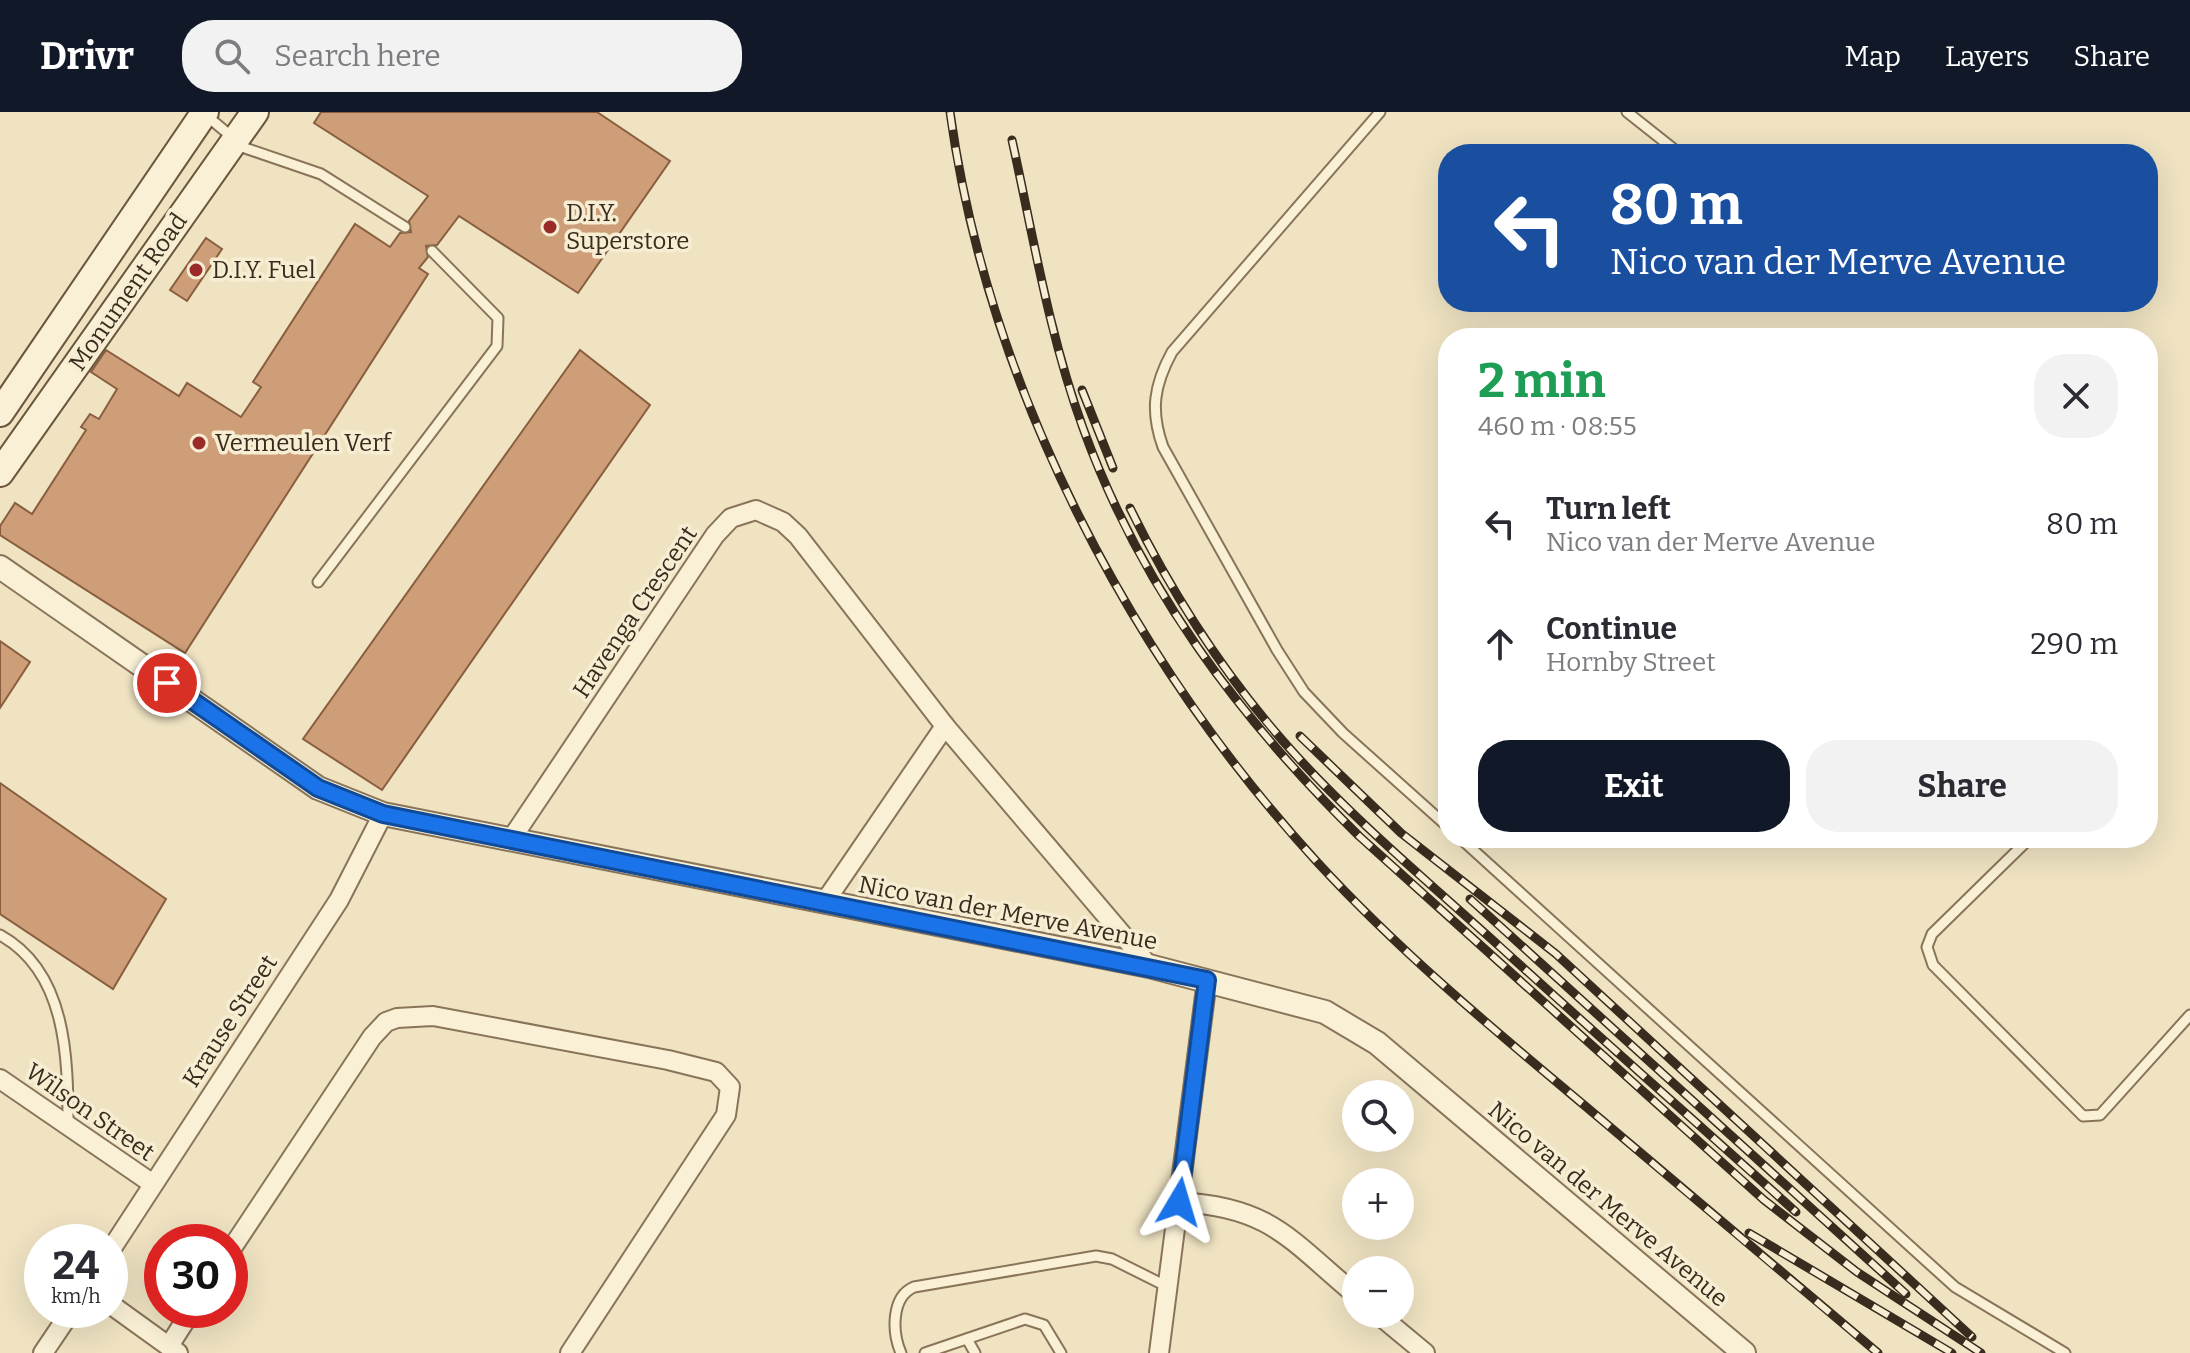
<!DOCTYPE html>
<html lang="en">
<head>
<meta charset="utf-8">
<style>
	body { margin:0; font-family:Bitter,serif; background:#f2f2f3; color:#2b2b33; height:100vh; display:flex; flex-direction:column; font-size:30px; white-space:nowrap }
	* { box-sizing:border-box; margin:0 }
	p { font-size:26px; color:#7c7c81 }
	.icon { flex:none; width:44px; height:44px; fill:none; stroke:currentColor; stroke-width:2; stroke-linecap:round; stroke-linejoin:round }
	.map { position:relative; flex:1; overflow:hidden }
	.drawer { position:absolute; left:1438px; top:216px; width:720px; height:520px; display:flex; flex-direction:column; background:#fff; border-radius:32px; box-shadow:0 8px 32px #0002 }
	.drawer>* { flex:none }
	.guide { position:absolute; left:1438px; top:32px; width:720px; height:168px; border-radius:32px; box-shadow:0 8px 32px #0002; background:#1a4fa0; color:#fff; overflow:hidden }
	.tools { position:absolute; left:1342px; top:968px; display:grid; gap:16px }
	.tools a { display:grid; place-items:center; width:72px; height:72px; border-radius:50%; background:#fff; box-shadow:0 8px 32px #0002; font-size:40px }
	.speed { position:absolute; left:24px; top:1112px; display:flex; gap:16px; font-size:40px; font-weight:700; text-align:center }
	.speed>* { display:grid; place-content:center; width:104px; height:104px; border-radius:50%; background:#fff; box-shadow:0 8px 32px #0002; line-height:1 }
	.speed small { font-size:20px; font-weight:400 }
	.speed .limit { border:12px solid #d22; background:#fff; color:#111 }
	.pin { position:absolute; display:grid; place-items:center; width:68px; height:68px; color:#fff; margin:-34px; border:4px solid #fff; border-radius:50%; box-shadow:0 2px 8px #0007 }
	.me { position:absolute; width:88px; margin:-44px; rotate:7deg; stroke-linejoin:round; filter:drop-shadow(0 0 6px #0008) }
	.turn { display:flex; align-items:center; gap:28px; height:168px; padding:0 40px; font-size:36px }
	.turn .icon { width:104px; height:104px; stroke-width:2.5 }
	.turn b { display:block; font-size:56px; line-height:68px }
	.round { display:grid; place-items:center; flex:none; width:84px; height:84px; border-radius:32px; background:#f2f2f3 }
	.headline { display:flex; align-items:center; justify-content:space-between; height:136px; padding:0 40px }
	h1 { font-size:48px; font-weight:700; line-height:60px; color:#1e9e55 }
	.cta { display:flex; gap:16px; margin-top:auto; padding:16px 40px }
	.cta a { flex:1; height:92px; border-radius:32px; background:#111827; color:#fff; font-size:32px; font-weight:700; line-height:92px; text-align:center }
	.cta a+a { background:#f2f2f3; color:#2b2b33 }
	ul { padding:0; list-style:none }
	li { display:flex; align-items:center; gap:24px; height:120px; padding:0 40px }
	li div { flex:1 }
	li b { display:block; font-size:30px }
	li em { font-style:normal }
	header { display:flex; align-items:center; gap:48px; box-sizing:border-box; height:112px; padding:0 40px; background:#111827; color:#fff }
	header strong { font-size:38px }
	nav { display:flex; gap:44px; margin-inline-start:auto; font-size:28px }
	.search { width:560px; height:72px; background:#f2f2f3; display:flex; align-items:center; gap:20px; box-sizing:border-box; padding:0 28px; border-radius:32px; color:#7c7c81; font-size:30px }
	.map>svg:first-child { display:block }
	.building { fill:#cd9e78; stroke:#895e3f; stroke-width:2 }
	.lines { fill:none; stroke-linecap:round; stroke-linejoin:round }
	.service-casing { stroke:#897459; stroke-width:13 }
	.minor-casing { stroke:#897459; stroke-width:22 }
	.tertiary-casing { stroke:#897459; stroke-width:26 }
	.secondary-casing { stroke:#6b553c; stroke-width:30 }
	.service { stroke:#f9f0d6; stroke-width:9 }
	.minor { stroke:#f9f0d6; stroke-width:18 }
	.tertiary { stroke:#f9f0d6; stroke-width:22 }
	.secondary { stroke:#f9f0d6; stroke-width:26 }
	.rail-casing { stroke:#392c1e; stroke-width:9 }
	.rail { stroke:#f6edd2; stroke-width:6; stroke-dasharray:18; stroke-linecap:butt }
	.route-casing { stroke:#114b97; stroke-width:20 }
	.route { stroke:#1a73e8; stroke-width:14 }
	.poi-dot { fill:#992b28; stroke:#f6edd2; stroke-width:3 }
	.labels { text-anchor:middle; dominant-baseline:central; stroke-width:7; stroke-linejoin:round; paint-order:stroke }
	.poi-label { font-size:24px; fill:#392c1e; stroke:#f6edd2; text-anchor:start }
	.street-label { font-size:24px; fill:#392c1e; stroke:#f6edd2 }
</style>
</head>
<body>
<header>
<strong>Drivr</strong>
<div class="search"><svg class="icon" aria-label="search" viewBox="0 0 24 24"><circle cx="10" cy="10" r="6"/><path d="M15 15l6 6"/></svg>Search here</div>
<nav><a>Map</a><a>Layers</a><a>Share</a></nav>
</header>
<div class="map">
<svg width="2190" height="1241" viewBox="0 0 2190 1241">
	<rect width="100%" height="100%" fill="#efe3c2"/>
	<!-- building -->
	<g class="building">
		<polygon points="321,0 597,0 670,49 578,181 459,104 437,133 426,134 428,145 419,156 428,162 185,541 0,423 0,414 15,391 32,402 86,318 81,315 90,302 99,307 117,277 91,260 106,238 179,284 187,271 241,305 261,275 253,270 355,112 390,135 400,121 411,120 409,109 428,84 314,11"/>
		<polygon points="206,126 222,137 187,189 170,178"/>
		<polygon points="580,238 650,293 382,678 303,627"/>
		<polygon points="0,529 30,550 0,596"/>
		<polygon points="0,671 166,787 113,877 0,802"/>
	</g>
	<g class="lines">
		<defs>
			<g id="service">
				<path d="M 1380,0 L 1172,240 C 1154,273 1150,299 1163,335 L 1277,538 L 1304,580 L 1343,621 L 1448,715"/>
				<polyline points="1627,0 1680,42"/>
				<polyline points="207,4 245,36 321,62 405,115"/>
				<polyline points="318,470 497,234 498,206 432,139"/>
				<polyline points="1460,726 1955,1175 2065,1241"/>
				<polyline points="2030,726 1932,822 1927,835 1933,853 2083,1004 2100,1003 2190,903"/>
				<path d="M 0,823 C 67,860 68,946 68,1014"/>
				<polyline points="967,1227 975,1241"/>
				<path d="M 901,1241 C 892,1220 891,1185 914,1175 L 1096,1144 L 1112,1147 L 1168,1175"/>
				<polyline points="925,1241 1025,1207 1044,1213 1061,1241"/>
			</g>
			<g id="minor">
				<polyline points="945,614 1149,854"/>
				<polyline points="512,726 715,423 731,406 756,398 783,410 798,424 945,614 824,791"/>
				<polyline points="0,967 153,1072"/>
				<path d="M 1179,1090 C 1271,1095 1290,1128 1356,1183"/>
				<polyline points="110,1139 339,788 383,702"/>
				<polyline points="230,1139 372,925 386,910 397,906 433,904 668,948 716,960 730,975 726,1003 570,1241"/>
				<polyline points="110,1192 178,1241"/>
				<polyline points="1378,1202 1425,1241"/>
				<polyline points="169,1234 192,1198"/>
				<polyline points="43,1241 72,1198"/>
				<polyline points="1159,1241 1207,868"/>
			</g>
			<polyline id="tertiary" points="0,455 318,676 383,702 1149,854 1325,900 1377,931 1744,1241"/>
			<g id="secondary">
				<polyline points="0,301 205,0"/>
				<polyline points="0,361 255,0"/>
			</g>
		</defs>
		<!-- service casing -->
		<use href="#service" class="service-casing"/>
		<!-- minor casing -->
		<use href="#minor" class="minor-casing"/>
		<!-- tertiary casing -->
		<use href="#tertiary" class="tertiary-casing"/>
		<!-- secondary casing -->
		<use href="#secondary" class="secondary-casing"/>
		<!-- service -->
		<use href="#service" class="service"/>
		<!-- minor -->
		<use href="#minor" class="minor"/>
		<!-- tertiary -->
		<use href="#tertiary" class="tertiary"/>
		<!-- secondary -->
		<use href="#secondary" class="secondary"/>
		<defs>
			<g id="rail">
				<path d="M 950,0 C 988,276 1131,547 1318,751 C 1400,840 1492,916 1584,993 C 1682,1076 1780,1159 1878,1241"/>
				<path d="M 1012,28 C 1033,123 1049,223 1083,316 C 1140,474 1240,607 1359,724 L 1764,1088 L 1857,1160 L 1981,1241"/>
				<polyline points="1082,278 1113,356"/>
				<path d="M 1130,396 C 1171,480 1222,559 1283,629 C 1348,703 1425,767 1498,833 C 1597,923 1697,1011 1796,1100"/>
				<polyline points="1300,624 1401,721 1556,842 1972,1225"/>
				<polyline points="1470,787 1906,1182"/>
				<polyline points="1749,1121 1952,1241"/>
			</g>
		</defs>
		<!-- rail casing -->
		<use href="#rail" class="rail-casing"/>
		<!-- rail -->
		<use href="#rail" class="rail"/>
	</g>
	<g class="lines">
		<defs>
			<polyline id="route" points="167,571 318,676 383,702 1207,868 1179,1090"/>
		</defs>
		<!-- route casing -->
		<use href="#route" class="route-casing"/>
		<!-- route -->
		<use href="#route" class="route"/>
	</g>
	<!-- markers -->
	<g class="poi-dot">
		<circle cx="550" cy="115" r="8"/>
		<circle cx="196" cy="158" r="8"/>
		<circle cx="199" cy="331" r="8"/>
	</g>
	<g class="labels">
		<!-- poi labels -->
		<g class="poi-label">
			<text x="566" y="101">D.I.Y.<tspan x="566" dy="28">Superstore</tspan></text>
			<text x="212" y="158">D.I.Y. Fuel</text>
			<text x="215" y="331">Vermeulen Verf</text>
		</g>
		<!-- street labels -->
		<g class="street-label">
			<text transform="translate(128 180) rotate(-55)">Monument Road</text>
			<text transform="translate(635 500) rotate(-56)">Havenga Crescent</text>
			<text transform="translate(1008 801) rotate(11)">Nico van der Merve Avenue</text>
			<text transform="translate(230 909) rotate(-57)">Krause Street</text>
			<text transform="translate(90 1000) rotate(35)">Wilson Street</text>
			<text transform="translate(1608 1092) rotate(40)">Nico van der Merve Avenue</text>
		</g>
	</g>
</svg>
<div class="tools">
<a><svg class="icon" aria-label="search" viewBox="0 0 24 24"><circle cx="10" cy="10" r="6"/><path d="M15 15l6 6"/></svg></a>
<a>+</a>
<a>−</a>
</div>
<div class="speed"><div>24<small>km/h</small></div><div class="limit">30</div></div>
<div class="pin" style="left:167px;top:571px;background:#d93025"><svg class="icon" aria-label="arrive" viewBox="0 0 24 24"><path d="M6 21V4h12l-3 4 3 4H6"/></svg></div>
<svg class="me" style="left:1179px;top:1090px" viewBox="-20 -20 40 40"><path d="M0-17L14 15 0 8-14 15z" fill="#1a73e8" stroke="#fff" stroke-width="4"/></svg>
<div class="guide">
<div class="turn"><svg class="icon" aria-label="left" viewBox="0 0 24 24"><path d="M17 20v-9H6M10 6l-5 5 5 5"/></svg><div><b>80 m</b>Nico van der Merve Avenue</div></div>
</div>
<section class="drawer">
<div class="headline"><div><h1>2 min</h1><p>460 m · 08:55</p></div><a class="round"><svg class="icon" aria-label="close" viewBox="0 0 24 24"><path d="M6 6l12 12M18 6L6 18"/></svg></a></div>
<ul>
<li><svg class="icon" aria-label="left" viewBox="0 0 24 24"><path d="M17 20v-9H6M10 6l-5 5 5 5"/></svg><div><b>Turn left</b><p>Nico van der Merve Avenue</p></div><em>80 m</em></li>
<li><svg class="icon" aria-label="ahead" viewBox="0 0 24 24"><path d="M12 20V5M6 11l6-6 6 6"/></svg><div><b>Continue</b><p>Hornby Street</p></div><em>290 m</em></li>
</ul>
<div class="cta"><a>Exit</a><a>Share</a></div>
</section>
</div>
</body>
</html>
